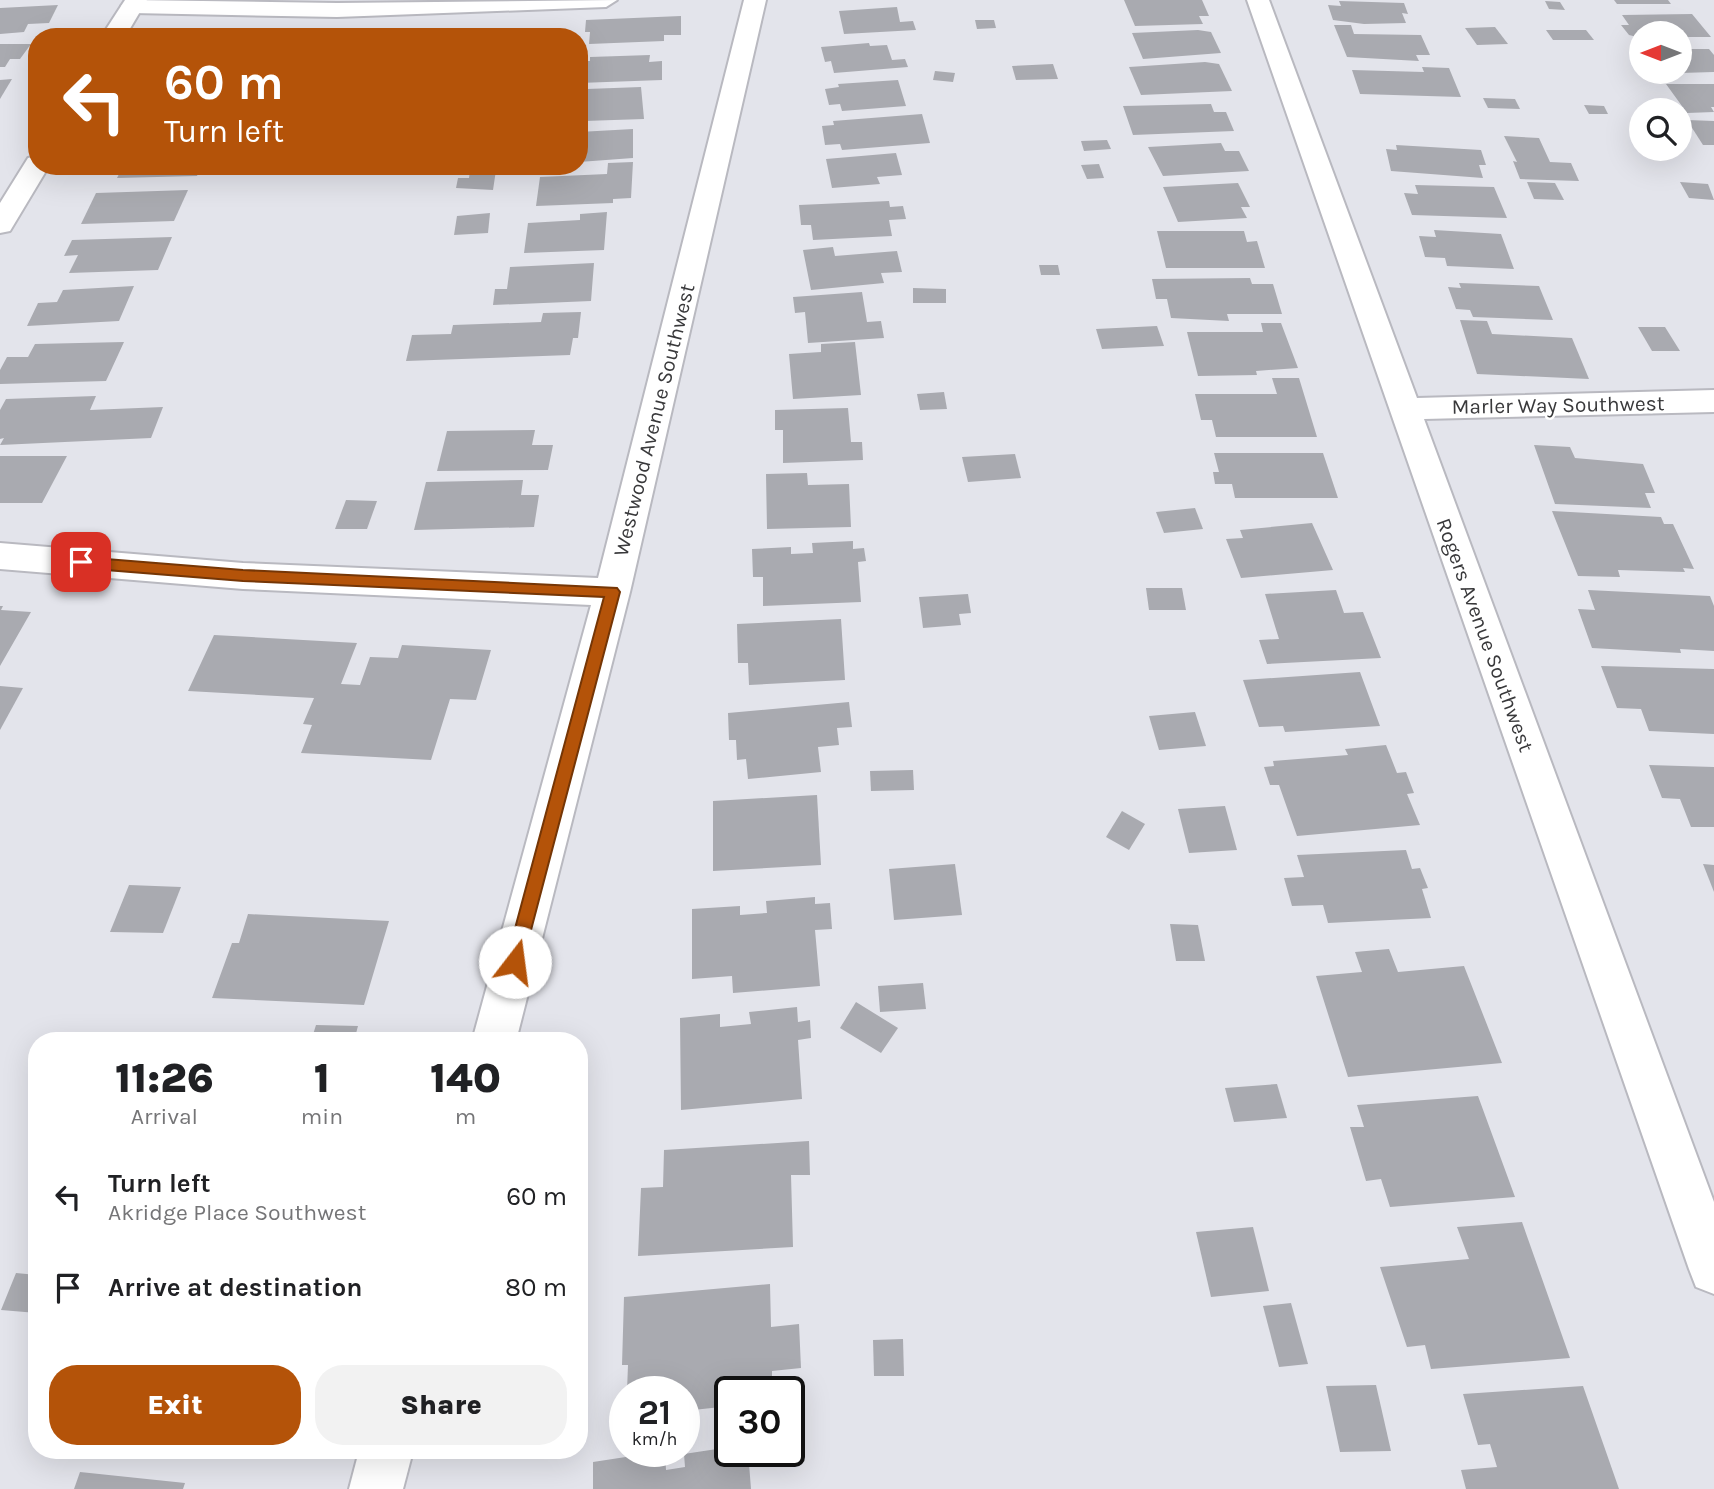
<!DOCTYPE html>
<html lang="en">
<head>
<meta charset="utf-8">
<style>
	body { margin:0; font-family:Karla,sans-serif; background:#f2f2f2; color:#202124; height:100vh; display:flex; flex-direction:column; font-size:26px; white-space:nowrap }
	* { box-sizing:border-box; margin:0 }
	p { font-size:23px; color:#757577 }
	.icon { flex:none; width:38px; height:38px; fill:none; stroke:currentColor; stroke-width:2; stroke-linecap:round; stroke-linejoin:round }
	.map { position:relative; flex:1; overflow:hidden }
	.drawer { position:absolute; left:28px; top:1032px; width:560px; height:427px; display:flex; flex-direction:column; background:#fff; border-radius:28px; box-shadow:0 7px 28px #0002 }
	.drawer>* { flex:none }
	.hud { position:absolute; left:28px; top:28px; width:560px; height:147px; border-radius:28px; box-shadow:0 7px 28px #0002; background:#b45309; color:#fff; overflow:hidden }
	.needle { width:46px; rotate:270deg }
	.fabs { position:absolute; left:1629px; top:21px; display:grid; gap:14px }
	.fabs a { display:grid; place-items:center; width:63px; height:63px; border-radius:50%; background:#fff; box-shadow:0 7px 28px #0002; font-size:35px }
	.speed { position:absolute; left:609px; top:1376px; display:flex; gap:14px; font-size:35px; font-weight:700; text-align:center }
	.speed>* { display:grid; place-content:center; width:91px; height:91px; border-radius:50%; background:#fff; box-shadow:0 7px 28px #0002; line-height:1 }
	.speed small { font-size:18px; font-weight:400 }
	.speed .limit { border:4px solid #111; border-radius:10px; background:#fff; color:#111 }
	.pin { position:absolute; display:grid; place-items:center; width:60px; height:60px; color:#fff; margin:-30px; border-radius:14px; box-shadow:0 4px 10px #0006 }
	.me { position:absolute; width:77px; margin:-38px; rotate:15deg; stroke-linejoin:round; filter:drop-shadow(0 0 5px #0008) }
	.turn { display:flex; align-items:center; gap:24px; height:147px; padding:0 21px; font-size:32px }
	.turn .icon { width:91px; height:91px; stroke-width:2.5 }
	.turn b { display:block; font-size:49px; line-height:60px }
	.eta { display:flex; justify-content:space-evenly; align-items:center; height:119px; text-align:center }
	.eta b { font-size:42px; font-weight:800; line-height:49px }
	.cta { display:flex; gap:14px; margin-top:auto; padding:14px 21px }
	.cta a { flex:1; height:80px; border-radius:28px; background:#b45309; color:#fff; font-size:28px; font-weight:800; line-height:80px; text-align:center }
	.cta a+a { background:#f2f2f2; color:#202124 }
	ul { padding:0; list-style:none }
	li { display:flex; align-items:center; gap:21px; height:91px; padding:0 21px }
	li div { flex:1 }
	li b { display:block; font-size:26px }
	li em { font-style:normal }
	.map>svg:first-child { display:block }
	.building { fill:#a9aab0 }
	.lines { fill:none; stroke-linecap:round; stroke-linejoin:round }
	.minor-casing { stroke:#b9b9c0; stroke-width:4 }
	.tertiary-casing { stroke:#b9b9c0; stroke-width:4 }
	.minor { fill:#fff; fill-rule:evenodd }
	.tertiary { fill:#fff; fill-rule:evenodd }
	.route { fill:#b45309; stroke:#753606; stroke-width:2 }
	.labels { text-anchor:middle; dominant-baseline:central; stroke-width:5; stroke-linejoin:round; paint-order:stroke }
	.street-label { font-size:21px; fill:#39393b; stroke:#fff }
</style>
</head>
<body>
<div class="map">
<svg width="1714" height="1489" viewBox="0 0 1714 1489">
	<rect width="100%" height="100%" fill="#e3e4eb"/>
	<!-- building -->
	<g class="building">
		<polygon points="1124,0 1202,0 1209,16 1199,16 1203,24 1135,26"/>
		<polygon points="1614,0 1668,0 1671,4 1617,4"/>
		<polygon points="1339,1 1404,3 1408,14 1402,13 1406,23 1364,24 1333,20 1328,5 1341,6"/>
		<polygon points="1545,1 1560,2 1565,10 1549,9"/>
		<polygon points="58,5 49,23 28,24 24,32 0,34 0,8"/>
		<polygon points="897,7 900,22 913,21 916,30 844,34 839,11"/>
		<polygon points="1692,14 1711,37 1680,37 1680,33 1642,33 1642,37 1637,37 1629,35 1621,25 1629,25 1622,15"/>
		<polygon points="681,16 681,35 664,35 664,41 589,44 590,32 585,32 586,20"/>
		<polygon points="975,20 994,20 996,28 977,29"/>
		<polygon points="1334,25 1351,25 1354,34 1421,35 1430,55 1416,55 1419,61 1347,57"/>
		<polygon points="1495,27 1508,44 1477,45 1465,28"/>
		<polygon points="273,30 270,37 197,37 199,32"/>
		<polygon points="1198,30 1211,32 1221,53 1143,59 1132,33"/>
		<polygon points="1546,30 1586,30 1594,40 1553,40"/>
		<polygon points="869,43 870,46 887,45 892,60 905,59 908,67 834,73 831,61 825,62 821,47"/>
		<polygon points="0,44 31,44 20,59 10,59 5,67 0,67"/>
		<polygon points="1680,49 1709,49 1714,55 1714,72 1680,73"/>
		<polygon points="650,55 649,62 662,61 662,80 579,83 579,61 590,61 590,57"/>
		<polygon points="1205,62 1219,64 1232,91 1141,95 1129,67"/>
		<polygon points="1053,64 1058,79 1016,80 1012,66"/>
		<polygon points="1422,67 1449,68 1461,97 1360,94 1352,70 1424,72"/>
		<polygon points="935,71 955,73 953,82 933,80"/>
		<polygon points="12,79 0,99 0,80"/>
		<polygon points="898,80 906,106 842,111 840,104 829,105 825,89 839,87 838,84"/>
		<polygon points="1666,84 1714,84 1714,107 1711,107 1714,112 1687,113"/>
		<polygon points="641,87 644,119 584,121 587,89"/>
		<polygon points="1483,98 1515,99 1520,109 1488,108"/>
		<polygon points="1211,104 1214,112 1226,112 1234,131 1133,135 1123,106"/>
		<polygon points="1584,105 1604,106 1608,114 1589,114"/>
		<polygon points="922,114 930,143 842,150 840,144 825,145 822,126 834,125 833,121"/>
		<polygon points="1687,120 1714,121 1714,145 1703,145"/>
		<polygon points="633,129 633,158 579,162 579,132"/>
		<polygon points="1504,136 1539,138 1550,162 1571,163 1579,181 1520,179 1513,161 1517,162"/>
		<polygon points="1107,140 1111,149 1084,151 1081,141"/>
		<polygon points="1221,143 1225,151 1239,151 1249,171 1163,176 1148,147"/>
		<polygon points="1396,145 1481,150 1486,165 1479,165 1483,178 1391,171 1386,149 1397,150"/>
		<polygon points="896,153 902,175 877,177 880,184 832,188 826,159"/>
		<polygon points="633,162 631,198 613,199 613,203 536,206 540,177 607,174 608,163"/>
		<polygon points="1099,164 1104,178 1087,179 1081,165"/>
		<polygon points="111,166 201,166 197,176 117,178 119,174 107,174"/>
		<polygon points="496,170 493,190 456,188 458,178 469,178 470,171"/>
		<polygon points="1527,182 1555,183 1564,200 1534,199"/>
		<polygon points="1680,182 1708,184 1714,200 1689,198"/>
		<polygon points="1238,183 1250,207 1241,207 1247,218 1178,222 1163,187"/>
		<polygon points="1415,185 1494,187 1507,218 1412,215 1404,193 1418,194"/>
		<polygon points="188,190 174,221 81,224 96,193"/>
		<polygon points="889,201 890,207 903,206 906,219 889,220 892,236 813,240 811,225 801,225 799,205"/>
		<polygon points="607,212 604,250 524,253 528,223 580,220 580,214"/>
		<polygon points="490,213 488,233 454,235 457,216"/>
		<polygon points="1434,230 1501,234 1514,269 1447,266 1445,258 1425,257 1419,236 1436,237"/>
		<polygon points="1157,231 1244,231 1247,242 1257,241 1265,268 1166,268"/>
		<polygon points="172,237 158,270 69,273 78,255 64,256 72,240"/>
		<polygon points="833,247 835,256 897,251 902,272 881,273 884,283 811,290 803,250"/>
		<polygon points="594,263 591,301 493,305 495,289 507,289 510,267"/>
		<polygon points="1039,265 1058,265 1060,275 1041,275"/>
		<polygon points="1250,278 1252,284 1273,284 1282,314 1227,314 1229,321 1171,318 1167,299 1156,299 1152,279"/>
		<polygon points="1459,283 1539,286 1553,320 1473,317 1470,310 1456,309 1448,287 1461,288"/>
		<polygon points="134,286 119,321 27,326 38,303 57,302 63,290"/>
		<polygon points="913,288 946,289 946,303 913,303"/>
		<polygon points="862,292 867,322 881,321 884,338 808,343 805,312 795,313 793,297"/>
		<polygon points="581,312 578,338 573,338 570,355 406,361 412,335 451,334 453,325 541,322 543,313"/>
		<polygon points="1460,320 1487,321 1492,334 1572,338 1589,379 1477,374"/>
		<polygon points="1261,323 1281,323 1298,368 1256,371 1257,375 1198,376 1187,332 1263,332"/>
		<polygon points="1157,326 1164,346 1102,349 1096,329"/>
		<polygon points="1638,327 1665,327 1680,351 1652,351"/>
		<polygon points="124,342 106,381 0,384 0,370 7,357 28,357 35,344"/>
		<polygon points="855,342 861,395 793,399 789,354 821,352 821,344"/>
		<polygon points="1272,378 1299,378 1317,437 1216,437 1212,420 1201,420 1195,394 1277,394"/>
		<polygon points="944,392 947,409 920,410 917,394"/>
		<polygon points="96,396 90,410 163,407 151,438 0,445 4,438 0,439 0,410 6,399"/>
		<polygon points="848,408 851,442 862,442 863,460 783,463 783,430 775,430 775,410"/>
		<polygon points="535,430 532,445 553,445 548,470 437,471 447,431"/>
		<polygon points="1534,445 1570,447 1575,458 1643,464 1655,493 1645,493 1651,508 1555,504"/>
		<polygon points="1214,453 1323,453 1338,498 1235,498 1232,484 1215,484 1213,472 1219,472"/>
		<polygon points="1015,454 1021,478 968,482 962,457"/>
		<polygon points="0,456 67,456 42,503 0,503"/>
		<polygon points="807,473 808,485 849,484 851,527 767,529 766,474"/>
		<polygon points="523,480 521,495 539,495 534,527 414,530 426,482"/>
		<polygon points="346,500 377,501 367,529 335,529"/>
		<polygon points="1195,508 1203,529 1164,533 1156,512"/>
		<polygon points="1552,511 1661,517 1664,524 1673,524 1694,569 1683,568 1685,572 1618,570 1620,577 1578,576"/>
		<polygon points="1312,523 1333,570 1241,578 1226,539 1243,538 1240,530"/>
		<polygon points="853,541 853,549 864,548 866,561 858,562 861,602 763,606 763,577 753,577 752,549 791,547 791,554 813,553 812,543"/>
		<polygon points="1146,588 1182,588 1186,610 1149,610"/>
		<polygon points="1336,590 1344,613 1363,612 1381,658 1267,664 1259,640 1279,639 1265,594"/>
		<polygon points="1588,590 1710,596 1714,606 1714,651 1680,649 1681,653 1592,648 1578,609 1595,610"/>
		<polygon points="968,594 971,613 959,614 961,625 923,628 919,597"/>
		<polygon points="0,606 3,606 1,610 31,612 0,666"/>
		<polygon points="841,619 845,680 749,685 748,663 738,663 737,624"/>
		<polygon points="214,635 357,643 341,684 360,685 370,657 398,658 402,645 491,650 476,700 450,699 431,760 301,753 312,725 303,724 314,698 188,691"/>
		<polygon points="1601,666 1714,669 1714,734 1649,731 1641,709 1617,708"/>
		<polygon points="1360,672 1380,726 1285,732 1283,726 1259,727 1243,680"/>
		<polygon points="0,686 23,688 0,730"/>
		<polygon points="849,702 852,727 837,728 839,745 818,747 821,772 748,779 746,759 737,760 736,740 729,740 728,713"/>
		<polygon points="1195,712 1206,746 1159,750 1149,716"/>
		<polygon points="1386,745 1397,773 1406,772 1414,793 1407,794 1420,825 1297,836 1279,785 1270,785 1264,767 1274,766 1273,761 1348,755 1345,749"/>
		<polygon points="1649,765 1714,767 1714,827 1691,827 1680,799 1662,798"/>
		<polygon points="913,770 914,790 871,791 870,771"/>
		<polygon points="817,795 821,865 713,871 713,801"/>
		<polygon points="1225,806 1237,850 1189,853 1178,809"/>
		<polygon points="1122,811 1145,824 1129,850 1106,837"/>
		<polygon points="1406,850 1412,869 1420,868 1428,888 1422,889 1431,918 1328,923 1323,905 1292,906 1284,878 1304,877 1297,855"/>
		<polygon points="955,864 962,915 894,920 889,869"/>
		<polygon points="1703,864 1714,865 1714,892"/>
		<polygon points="129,885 181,887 163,933 110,932"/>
		<polygon points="815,897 815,904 830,903 832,929 815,930 820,986 733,993 732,976 692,979 692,909 740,906 740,915 767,913 766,901"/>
		<polygon points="248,914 389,921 364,1005 212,998 232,943 239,943"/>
		<polygon points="1170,924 1198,925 1205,961 1176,961"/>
		<polygon points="1389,949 1398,972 1464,966 1502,1063 1348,1077 1316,976 1362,972 1355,952"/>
		<polygon points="923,983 926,1009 880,1012 878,986"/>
		<polygon points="856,1002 898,1028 881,1053 840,1028"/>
		<polygon points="797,1007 798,1022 810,1020 811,1038 798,1040 802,1099 681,1110 680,1018 720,1014 720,1027 751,1024 749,1012"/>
		<polygon points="316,1025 358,1026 354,1041 311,1041"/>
		<polygon points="1277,1084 1287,1118 1234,1122 1225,1088"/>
		<polygon points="1478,1096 1515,1197 1390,1207 1381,1179 1366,1181 1350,1127 1364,1127 1357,1105"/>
		<polygon points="809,1141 810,1175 791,1175 793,1247 638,1256 641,1188 663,1187 664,1150"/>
		<polygon points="1522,1222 1570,1358 1431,1369 1425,1345 1407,1347 1380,1267 1469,1259 1457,1227"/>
		<polygon points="1253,1227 1269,1291 1211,1297 1196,1232"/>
		<polygon points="16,1273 37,1275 37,1313 1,1310"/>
		<polygon points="770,1284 771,1327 799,1324 801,1368 772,1371 772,1391 730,1391 730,1406 684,1411 684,1391 627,1391 628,1365 622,1365 624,1297"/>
		<polygon points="1291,1303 1308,1364 1279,1367 1263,1306"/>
		<polygon points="903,1339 904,1376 874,1376 873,1340"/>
		<polygon points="1376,1385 1391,1451 1340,1452 1326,1386"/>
		<polygon points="1583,1386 1619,1489 1466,1489 1461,1470 1497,1467 1490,1444 1478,1445 1463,1394"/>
		<polygon points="730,1447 730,1451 748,1451 751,1489 593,1489 593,1462 665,1451 666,1470 685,1467 684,1454"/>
		<polygon points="80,1472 185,1483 183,1489 74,1489"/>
	</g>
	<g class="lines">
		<defs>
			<g id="minor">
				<polygon points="129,0 337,3 617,0 606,7 337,17 132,13 121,6"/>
				<polygon points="744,0 766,0 630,592 516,1041 472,1041 591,605 243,589 0,569 0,543 243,563 598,578"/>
				<polygon points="1247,0 1269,0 1417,398 1714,390 1714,412 1424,419 1714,1202 1714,1294 1696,1287 1689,1269"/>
				<polygon points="359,1451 413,1451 403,1489 349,1489"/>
			</g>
			<g id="tertiary">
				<polygon points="125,0 147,0 125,37 101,37"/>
				<polygon points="37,156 37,166 49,166 10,231 0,233 0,203 28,158"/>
			</g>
		</defs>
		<!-- minor casing -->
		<use href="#minor" class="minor-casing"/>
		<!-- tertiary casing -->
		<use href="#tertiary" class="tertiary-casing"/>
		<!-- minor -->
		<use href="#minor" class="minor"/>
		<!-- tertiary -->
		<use href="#tertiary" class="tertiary"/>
	</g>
	<!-- route -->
	<polygon class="route" points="81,557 243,570 617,588 620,592 521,968 515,970 509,968 506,962 604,597 243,581 81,568 74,562"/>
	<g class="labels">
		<!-- street labels -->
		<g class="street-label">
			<text transform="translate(1558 405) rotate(-1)">Marler Way Southwest</text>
			<text transform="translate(654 420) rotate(-76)">Westwood Avenue Southwest</text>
			<text transform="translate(1485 635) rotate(70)">Rogers Avenue Southwest</text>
		</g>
	</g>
</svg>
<div class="fabs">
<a><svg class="needle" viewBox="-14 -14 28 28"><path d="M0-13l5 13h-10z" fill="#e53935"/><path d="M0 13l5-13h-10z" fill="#757577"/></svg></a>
<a><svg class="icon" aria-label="search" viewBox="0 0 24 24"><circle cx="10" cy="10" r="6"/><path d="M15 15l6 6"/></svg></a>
</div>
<div class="speed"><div>21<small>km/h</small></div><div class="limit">30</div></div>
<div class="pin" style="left:81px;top:562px;background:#d93025"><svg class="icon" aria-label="arrive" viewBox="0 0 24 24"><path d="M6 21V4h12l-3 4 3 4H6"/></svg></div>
<svg class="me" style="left:515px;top:962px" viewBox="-20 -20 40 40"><circle r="19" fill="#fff"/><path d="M0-13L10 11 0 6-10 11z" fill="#b45309"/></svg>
<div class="hud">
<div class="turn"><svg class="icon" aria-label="left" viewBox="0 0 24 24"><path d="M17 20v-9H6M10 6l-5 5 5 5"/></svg><div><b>60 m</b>Turn left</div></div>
</div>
<section class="drawer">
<div class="eta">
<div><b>11:26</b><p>Arrival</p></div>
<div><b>1</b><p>min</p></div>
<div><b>140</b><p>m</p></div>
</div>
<ul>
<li><svg class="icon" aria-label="left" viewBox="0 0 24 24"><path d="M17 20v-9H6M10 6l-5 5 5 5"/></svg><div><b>Turn left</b><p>Akridge Place Southwest</p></div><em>60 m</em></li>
<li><svg class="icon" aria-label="arrive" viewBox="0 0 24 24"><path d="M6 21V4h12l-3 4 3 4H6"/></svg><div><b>Arrive at destination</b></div><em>80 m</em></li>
</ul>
<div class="cta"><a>Exit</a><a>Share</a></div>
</section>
</div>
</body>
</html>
